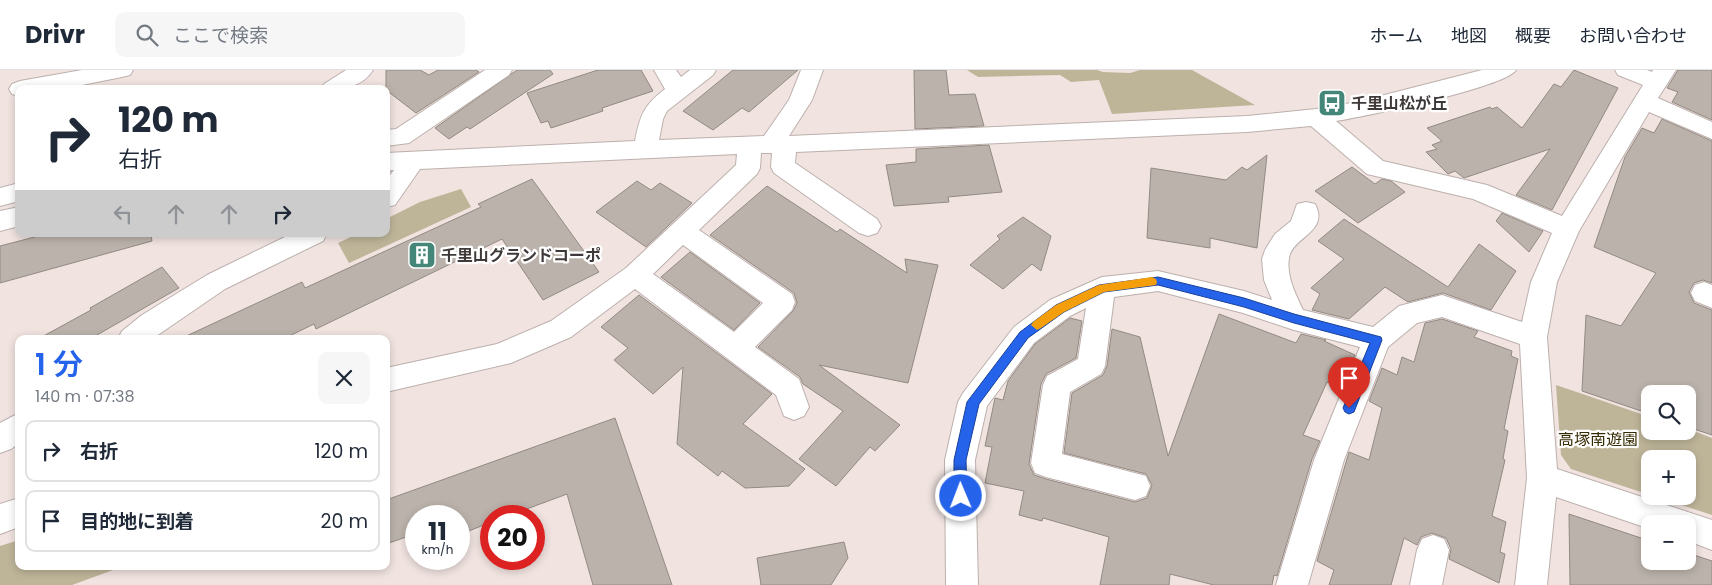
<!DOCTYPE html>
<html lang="ja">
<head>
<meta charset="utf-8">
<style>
	body { margin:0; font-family:Poppins,"Noto Sans JP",sans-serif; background:#f6f6f7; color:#1f2937; height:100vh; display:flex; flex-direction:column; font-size:19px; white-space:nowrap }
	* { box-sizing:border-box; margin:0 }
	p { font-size:16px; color:#747a83 }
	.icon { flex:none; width:28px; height:28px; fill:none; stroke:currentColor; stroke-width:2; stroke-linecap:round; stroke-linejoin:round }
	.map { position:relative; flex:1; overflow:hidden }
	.details { position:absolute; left:15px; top:265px; width:375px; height:235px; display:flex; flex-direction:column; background:#fff; border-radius:10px; box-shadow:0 2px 8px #0003 }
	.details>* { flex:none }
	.top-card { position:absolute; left:15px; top:15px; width:375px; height:152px; border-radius:10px; box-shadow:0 2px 8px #0003; background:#fff; color:#1f2937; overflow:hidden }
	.buttons { position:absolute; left:1641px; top:315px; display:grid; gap:10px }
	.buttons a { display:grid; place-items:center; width:55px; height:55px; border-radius:10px; background:#fff; box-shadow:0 2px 8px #0003; font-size:25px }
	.speed { position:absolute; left:405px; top:435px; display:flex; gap:10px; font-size:25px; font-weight:700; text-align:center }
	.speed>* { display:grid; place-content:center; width:65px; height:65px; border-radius:50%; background:#fff; box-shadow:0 2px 8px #0003; line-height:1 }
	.speed small { font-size:12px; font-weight:400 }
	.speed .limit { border:8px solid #d22; background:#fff; color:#111 }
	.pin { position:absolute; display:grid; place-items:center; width:42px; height:42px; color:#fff; margin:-51px -21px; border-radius:50% 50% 50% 0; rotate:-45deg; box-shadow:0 0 5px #0007 }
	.pin .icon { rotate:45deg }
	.me { position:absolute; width:55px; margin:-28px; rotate:359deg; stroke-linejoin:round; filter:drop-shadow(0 0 4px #0008) }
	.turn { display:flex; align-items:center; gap:18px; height:105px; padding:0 20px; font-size:22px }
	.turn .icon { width:65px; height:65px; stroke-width:2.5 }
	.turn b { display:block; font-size:35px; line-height:42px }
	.lanes { display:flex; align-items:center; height:48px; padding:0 20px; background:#0003; justify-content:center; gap:25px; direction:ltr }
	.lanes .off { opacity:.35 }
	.round { display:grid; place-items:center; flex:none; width:52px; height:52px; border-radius:10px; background:#f6f6f7 }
	.summary { display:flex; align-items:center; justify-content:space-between; height:85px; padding:0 20px }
	h1 { font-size:30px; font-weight:600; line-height:38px; color:#2563eb }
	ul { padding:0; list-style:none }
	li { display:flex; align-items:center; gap:15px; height:62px; margin:0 10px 8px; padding:0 10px; border:2px solid #e0e1e3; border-radius:10px }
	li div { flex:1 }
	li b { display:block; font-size:19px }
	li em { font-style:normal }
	header { display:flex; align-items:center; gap:30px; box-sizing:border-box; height:70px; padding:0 25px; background:#fff; border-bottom:1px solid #e0e1e3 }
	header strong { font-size:24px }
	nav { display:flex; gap:28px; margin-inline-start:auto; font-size:18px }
	.search { width:350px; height:45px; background:#f6f6f7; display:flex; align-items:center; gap:12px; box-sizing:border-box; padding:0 18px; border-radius:10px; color:#747a83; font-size:19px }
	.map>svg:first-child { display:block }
	.green { fill:#beb599 }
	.building { fill:#bbb3ab; stroke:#928a83 }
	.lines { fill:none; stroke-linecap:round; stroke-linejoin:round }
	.minor-casing { stroke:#bcb0ad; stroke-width:2 }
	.minor { fill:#fff; fill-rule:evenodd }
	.route { fill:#2563eb; stroke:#184099 }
	.slow { fill:#f59e0b }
	.labels { text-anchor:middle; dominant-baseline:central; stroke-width:4.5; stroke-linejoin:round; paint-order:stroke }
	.poi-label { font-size:16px; font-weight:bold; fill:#3f3a39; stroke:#fff; text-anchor:start }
	.park-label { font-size:16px; fill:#372c04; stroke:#fff }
</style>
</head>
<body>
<header>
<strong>Drivr</strong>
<div class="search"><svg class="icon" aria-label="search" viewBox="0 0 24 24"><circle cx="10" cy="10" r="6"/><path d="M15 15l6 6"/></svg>ここで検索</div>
<nav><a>ホーム</a><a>地図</a><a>概要</a><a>お問い合わせ</a></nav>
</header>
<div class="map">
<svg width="1712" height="515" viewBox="0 0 1712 515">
	<rect width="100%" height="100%" fill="#f0e3e0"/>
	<!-- green -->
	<g class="green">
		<polygon points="967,0 1097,0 1103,2 1130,3 1140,0 1192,0 1255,35 1112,44 1099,10 1071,12 1060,5 978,7"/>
		<polygon points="461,119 471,137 349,193 338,173 357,164 386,164 386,149 420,132"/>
		<polygon points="1556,315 1650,347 1650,361 1688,361 1688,359 1712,368 1712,445 1654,426 1688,426 1688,389 1650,389 1650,425 1571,399 1561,385"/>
		<polygon points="19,470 19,496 124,496 72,515 0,515 0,476"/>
	</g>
	<!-- building -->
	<g class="building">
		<polygon points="386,0 420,0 429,5 438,0 476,0 479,2 416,43 386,20"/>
		<polygon points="517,0 550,0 553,4 470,59 467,57 449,69 435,58"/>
		<polygon points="598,0 641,0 653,21 602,38 603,41 551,58 548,51 541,53 527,23"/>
		<polygon points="733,0 798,0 749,42 742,38 713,60 683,41"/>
		<polygon points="914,0 946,0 949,25 975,24 984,56 915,59"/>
		<polygon points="1574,0 1618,18 1552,140 1516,125 1550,79 1464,108 1455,101 1448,104 1426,82 1437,79 1432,75 1442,71 1427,58 1490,37 1492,39 1497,37 1522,58 1554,14 1561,17"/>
		<polygon points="1678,0 1712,0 1712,50 1672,32 1678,22 1667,18"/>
		<polygon points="1662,49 1712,71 1712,213 1703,210 1694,213 1689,222 1694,233 1712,240 1712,365 1688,357 1688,324 1650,324 1650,344 1582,321 1586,245 1621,256 1656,203 1594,177 1625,87 1642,58 1654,63"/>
		<polygon points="989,75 1002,122 948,127 949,132 894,136 886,95 916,92 916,79"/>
		<polygon points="1267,85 1257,178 1210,168 1210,178 1147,168 1151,98 1226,110 1242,97 1247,100"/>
		<polygon points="1352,97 1375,114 1382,109 1391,111 1405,122 1358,153 1315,121"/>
		<polygon points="532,109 599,202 543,230 502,169 316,259 314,254 283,269 180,269 302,212 305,218 481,137 478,134"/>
		<polygon points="637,111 651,120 660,113 692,133 646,177 596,142"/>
		<polygon points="767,116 837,162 840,159 907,203 905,189 938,195 908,313 819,295 900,355 875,381 870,377 836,416 799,389 843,341 803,314 800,307 758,277 793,241 797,233 794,223 710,165"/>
		<polygon points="1502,143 1543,161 1529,182 1496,151"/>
		<polygon points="1023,147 1051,166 1041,201 1032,194 1003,219 970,195 1000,169 997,166"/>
		<polygon points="1344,149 1448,217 1479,174 1516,201 1491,240 1443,223 1408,232 1385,217 1349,249 1312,240 1320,224 1311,218 1344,189 1318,171"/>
		<polygon points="46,164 151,164 152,171 0,213 0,176"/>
		<polygon points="690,182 760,233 734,260 661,207"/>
		<polygon points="162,197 179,218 90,269 38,269 91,240 90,238"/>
		<polygon points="639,225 772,324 743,354 805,399 789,416 745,418 722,401 718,406 677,374 683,297 653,324 614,290 628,278 601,257"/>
		<polygon points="1219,244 1296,273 1301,264 1326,270 1324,271 1355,285 1341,318 1327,312 1303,365 1320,371 1312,389 1277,506 1274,505 1272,515 1214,515 1170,504 1169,515 1100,515 1109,467 1043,448 1042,451 1019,445 1024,421 985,413 992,377 985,376 995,328 1003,330 1008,311 1035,274 1070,248 1082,251 1076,288 1046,304 1041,314 1029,394 1034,405 1046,409 1135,432 1147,428 1152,415 1146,404 1064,383 1072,323 1103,305 1107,296 1112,259 1140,267 1168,386"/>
		<polygon points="1442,249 1478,261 1474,267 1512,281 1511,286 1518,289 1504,359 1508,361 1503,389 1505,390 1492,446 1506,452 1500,482 1505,484 1499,513 1449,489 1451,479 1446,468 1432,463 1421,467 1417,475 1404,468 1391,515 1329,515 1334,500 1317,491 1349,382 1369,390 1382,338 1369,331 1382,298 1397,305 1402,287 1414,292 1425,253"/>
		<polygon points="615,348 672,515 593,515 567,424 508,446 491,446 491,452 459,465 459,446 416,446 416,481 412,482 409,466 386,474 386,430"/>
		<polygon points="1569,444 1650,471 1650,491 1688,491 1688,483 1712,491 1712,515 1570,515"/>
		<polygon points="844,472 848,488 831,515 761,515 757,488"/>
	</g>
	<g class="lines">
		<defs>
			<g id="minor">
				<polygon points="82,0 133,0 130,5 122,7 62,19 19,19 19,26 12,24 9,19 12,14 20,11"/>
				<path d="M 346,0 L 373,0 C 361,19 341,19 321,19 L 324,14 Z"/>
				<polygon points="485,0 512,0 509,5 409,73 386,76 386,60 396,59"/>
				<path d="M 654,0 L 676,0 L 681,7 L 690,0 L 716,0 L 713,5 L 667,41 L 663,49 L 659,70 L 764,66 L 789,30 L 801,0 L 823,0 L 812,30 L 789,66 L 1247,46 L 1316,39 L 1357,32 L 1482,0 L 1516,0 C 1506,17 1363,47 1336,51 L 1383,91 L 1487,115 L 1562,146 L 1643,15 L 1618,5 L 1615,0 L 1647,0 L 1652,2 L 1653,0 L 1676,0 L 1658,28 L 1712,52 L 1712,69 L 1649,42 L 1579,161 L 1557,212 L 1547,267 L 1557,399 L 1712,450 L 1712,480 L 1688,471 L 1688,454 L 1650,454 L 1650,459 L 1556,427 L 1547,515 L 1515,515 L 1527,408 L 1520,274 L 1442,247 L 1417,253 L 1388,277 L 1344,390 L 1308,515 L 1276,515 L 1314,390 L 1360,277 L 1294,260 L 1243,243 L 1158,221 L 1114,227 L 1105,296 L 1101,304 L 1070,322 L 1062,384 L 1146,406 L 1150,416 L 1146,426 L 1135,430 L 1046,407 L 1035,403 L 1031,393 L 1043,315 L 1047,306 L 1078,289 L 1086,238 L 1070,246 L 1034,273 L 987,336 L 975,390 L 978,515 L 946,515 L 945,390 L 958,332 L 963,323 L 1014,257 L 1050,230 L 1102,207 L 1158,201 L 1244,221 L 1272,230 L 1264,210 L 1262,189 L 1265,180 L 1275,164 L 1291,151 L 1297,134 L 1306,132 L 1315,134 C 1330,162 1292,167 1289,188 C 1286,206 1296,225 1303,240 L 1373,257 L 1399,236 L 1442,225 L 1522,252 L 1531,212 L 1552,163 L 1473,129 L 1367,104 L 1311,56 L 1247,62 L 796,82 L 795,93 L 877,149 L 881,156 L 877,163 L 868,166 L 859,163 L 774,103 L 771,97 L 772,83 L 761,83 L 760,98 L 757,104 L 699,160 L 792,224 L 795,232 L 792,240 L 755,277 L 799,309 L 809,337 L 804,346 L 794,350 L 784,346 L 776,325 L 635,219 L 571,267 L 511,293 L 386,322 L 386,298 L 497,274 L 551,251 L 626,198 L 736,95 L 737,84 L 420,99 L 395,135 L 386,137 L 386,110 L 394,100 L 386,101 L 386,83 L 635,71 C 640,45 644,35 665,19 ZM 683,175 L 763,233 L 734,262 L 653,204 Z"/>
				<polygon points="19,113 19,131 0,136 0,118"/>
				<polygon points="19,137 19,156 0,161 0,141"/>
				<polygon points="291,164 327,164 323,171 225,219 152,269 118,269 122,261 142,245 207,205"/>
				<polygon points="1704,212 1712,215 1712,238 1695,231 1691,223 1695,215"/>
				<polygon points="19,343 19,373 11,379 0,383 0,353"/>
				<polygon points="19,428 19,457 0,464 0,434"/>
				<polygon points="1433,465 1444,469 1449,480 1442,515 1410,515 1417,480 1422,469"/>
			</g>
		</defs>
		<!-- minor casing -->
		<use href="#minor" class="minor-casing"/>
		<!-- minor -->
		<use href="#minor" class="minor"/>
	</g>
	<!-- route -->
	<polygon class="route" points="1158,207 1244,228 1294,244 1381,267 1382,270 1354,342 1349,344 1345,342 1343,338 1370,273 1294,253 1244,237 1158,215 1104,222 1064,242 1028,268 979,334 966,390 967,426 965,430 961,432 956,430 954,426 954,390 967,332 1020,262 1056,235 1099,215"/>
	<!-- slow -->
	<polygon class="slow" points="1152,207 1156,209 1157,212 1156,215 1104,222 1064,242 1041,258 1037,260 1031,255 1033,252 1056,235 1099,215"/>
	<!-- icons -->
	<defs>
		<symbol id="bus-square" viewBox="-11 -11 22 22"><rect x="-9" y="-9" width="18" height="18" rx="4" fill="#448677" stroke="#fff"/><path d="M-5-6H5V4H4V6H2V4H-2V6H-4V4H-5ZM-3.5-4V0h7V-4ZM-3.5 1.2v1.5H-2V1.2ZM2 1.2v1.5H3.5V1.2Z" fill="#fff"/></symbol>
		<symbol id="building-square" viewBox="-11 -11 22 22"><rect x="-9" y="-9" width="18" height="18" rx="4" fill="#448677" stroke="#fff"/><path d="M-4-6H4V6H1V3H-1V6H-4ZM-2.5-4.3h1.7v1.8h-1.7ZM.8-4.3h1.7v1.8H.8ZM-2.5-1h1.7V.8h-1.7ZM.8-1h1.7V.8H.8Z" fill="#fff"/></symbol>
	</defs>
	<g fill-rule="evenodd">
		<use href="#bus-square" x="1316" y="17" width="32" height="32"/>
		<use href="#building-square" x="406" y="169" width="32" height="32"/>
	</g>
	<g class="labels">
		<!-- poi labels -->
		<g class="poi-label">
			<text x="1351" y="33">千里山松が丘</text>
			<text x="441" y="185">千里山グランドコーポ</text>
		</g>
		<!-- park labels -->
		<g class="park-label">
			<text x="1598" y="369">高塚南遊園</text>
		</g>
	</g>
</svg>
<div class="buttons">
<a><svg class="icon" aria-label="search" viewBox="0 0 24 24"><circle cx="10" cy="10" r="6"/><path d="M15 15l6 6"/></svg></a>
<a>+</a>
<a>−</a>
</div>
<div class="speed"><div>11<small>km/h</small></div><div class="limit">20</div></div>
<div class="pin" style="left:1349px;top:338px;background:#d93025"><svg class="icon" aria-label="arrive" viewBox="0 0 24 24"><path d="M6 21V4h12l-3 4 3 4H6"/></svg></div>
<svg class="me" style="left:961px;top:426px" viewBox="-20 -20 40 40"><circle r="17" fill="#2563eb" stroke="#fff" stroke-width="3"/><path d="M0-11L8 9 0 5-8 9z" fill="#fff"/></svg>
<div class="top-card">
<div class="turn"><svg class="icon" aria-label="right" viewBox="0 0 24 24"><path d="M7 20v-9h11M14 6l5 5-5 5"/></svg><div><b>120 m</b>右折</div></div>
<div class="lanes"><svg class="icon off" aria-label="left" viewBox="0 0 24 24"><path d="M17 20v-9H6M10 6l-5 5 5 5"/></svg><svg class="icon off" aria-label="ahead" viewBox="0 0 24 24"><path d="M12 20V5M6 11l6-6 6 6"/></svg><svg class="icon off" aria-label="ahead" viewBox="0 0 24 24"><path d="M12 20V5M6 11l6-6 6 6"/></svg><svg class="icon" aria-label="right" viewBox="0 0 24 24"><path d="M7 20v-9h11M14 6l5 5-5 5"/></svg></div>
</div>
<section class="details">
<div class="summary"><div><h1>1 分</h1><p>140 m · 07:38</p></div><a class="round"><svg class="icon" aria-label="close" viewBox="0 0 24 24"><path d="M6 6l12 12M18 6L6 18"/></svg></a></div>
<ul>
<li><svg class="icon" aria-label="right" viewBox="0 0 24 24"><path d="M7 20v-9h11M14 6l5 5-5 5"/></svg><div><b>右折</b></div><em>120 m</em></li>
<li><svg class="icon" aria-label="arrive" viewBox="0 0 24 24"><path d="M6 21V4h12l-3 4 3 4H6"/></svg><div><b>目的地に到着</b></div><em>20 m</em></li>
</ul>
</section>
</div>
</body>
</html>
